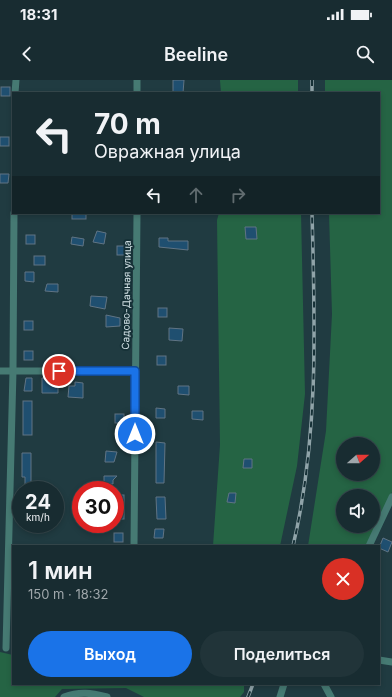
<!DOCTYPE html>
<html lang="ru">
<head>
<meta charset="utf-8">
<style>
	body { margin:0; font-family:Inter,sans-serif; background:#213439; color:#f1f3f6; height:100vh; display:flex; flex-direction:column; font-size:15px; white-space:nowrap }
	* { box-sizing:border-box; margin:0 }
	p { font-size:13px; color:#9fa7ab }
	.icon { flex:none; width:22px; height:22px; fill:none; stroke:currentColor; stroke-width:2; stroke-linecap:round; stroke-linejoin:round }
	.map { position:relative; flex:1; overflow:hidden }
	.sheet { position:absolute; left:12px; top:465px; width:368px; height:140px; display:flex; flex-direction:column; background:#182c31; border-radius:0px; box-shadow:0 2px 6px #0003,0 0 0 1px #36484d }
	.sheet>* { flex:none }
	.guide { position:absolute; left:12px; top:12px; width:368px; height:122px; border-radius:0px; box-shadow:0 2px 6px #0003,0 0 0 1px #36484d; background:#182c31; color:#f1f3f6; overflow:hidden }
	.needle { width:26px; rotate:69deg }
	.buttons { position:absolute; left:336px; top:357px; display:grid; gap:8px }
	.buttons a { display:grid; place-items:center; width:44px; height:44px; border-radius:50%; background:#182c31; box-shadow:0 2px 6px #0003,0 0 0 1px #36484d; font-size:20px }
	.speed { position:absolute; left:12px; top:401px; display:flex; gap:8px; font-size:20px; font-weight:700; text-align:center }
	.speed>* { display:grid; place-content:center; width:52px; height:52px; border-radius:50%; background:#182c31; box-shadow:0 2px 6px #0003,0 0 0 1px #36484d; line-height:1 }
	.speed small { font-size:10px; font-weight:400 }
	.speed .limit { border:6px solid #d22; background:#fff; color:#111 }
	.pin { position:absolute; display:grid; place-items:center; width:34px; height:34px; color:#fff; margin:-17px; border:2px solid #fff; border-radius:50%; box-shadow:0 1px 4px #0007 }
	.me { position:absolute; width:44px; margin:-22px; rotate:0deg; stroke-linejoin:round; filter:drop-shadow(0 0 3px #0008) }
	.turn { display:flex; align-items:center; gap:14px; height:84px; padding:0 16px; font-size:18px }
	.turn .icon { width:52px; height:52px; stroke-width:2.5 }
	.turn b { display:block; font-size:28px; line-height:34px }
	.lanes { display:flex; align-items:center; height:38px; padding:0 16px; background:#0003; justify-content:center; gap:20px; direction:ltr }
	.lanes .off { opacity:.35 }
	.round { display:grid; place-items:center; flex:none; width:42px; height:42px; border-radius:21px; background:#213439 }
	.headline { display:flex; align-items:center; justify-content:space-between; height:68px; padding:0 16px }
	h1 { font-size:24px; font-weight:600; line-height:30px }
	.primary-button { display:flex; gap:8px; margin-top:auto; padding:8px 16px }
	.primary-button a { flex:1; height:46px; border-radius:24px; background:#1a73e8; color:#fff; font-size:16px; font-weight:600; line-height:46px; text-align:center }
	.primary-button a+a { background:#213439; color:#f1f3f6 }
	.status { display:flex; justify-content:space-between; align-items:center; height:28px; padding:0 20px; background:#182c31; direction:ltr }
	.status svg { height:11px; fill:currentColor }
	header { display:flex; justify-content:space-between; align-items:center; height:52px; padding:0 16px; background:#182c31; font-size:18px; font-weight:600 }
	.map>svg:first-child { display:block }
	.green { fill:#256444; fill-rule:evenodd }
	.building { fill:#1f4f70; stroke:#607484 }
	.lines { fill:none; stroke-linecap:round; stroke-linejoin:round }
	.street { stroke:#467a73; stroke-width:7 }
	.rail-casing { stroke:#90a4a9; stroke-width:3.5 }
	.rail { stroke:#163137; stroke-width:2; stroke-dasharray:6; stroke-linecap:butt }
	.route-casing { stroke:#114b97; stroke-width:10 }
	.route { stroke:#1a73e8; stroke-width:7 }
	.labels { text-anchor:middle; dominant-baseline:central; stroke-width:4; stroke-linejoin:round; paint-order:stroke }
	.street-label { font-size:10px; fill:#d2e1e5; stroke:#163137 }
</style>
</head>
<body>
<div class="status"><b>18:31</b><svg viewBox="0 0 49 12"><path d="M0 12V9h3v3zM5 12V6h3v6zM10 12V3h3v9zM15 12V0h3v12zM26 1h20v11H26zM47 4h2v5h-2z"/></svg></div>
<header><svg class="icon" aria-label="back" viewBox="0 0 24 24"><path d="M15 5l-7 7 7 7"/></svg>Beeline<svg class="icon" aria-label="search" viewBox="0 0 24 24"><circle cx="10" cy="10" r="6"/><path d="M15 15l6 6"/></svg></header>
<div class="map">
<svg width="392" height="617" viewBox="0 0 392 617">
	<rect width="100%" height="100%" fill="#203b41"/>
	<!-- green -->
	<g class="green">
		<polygon points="220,0 298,0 298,13 221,13"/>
		<path d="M 325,0 L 392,0 L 392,412 L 366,466 L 308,466 L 326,351 L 332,234 L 329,133 L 379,133 L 379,13 L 325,13 ZM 343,364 L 373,364 L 373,394 L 343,394 ZM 343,416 L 373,416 L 373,446 L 343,446 Z"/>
		<polygon points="219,133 301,133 305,314 297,386 280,466 213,466 220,365 217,140"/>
		<polygon points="0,572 13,575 13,604 244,604 244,612 240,617 144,617 126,608 62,609 55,617 0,617"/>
	</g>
	<!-- building -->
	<g class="building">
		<polygon points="173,0 184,0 183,13 173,13"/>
		<rect x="1" y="7" width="9" height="9"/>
		<rect x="0" y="57" width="9" height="9"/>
		<polygon points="0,94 9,94 8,103 0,103"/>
		<rect x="72" y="133" width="14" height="6"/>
		<polygon points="245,147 256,147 257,159 246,159"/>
		<polygon points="97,151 106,153 104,164 93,162"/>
		<rect x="26" y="155" width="9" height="9"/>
		<polygon points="72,157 84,159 83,166 71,164"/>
		<polygon points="159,158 168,158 168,161 188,161 188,170 159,167"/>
		<rect x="117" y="166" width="9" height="9"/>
		<rect x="34" y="176" width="11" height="9"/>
		<polygon points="25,192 34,192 34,202 25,201"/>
		<polygon points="47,204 58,204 58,212 45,211"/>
		<polygon points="91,216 107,217 105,229 90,226"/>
		<rect x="158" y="228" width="9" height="9"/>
		<polygon points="106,235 120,238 120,246 106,247"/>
		<rect x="24" y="241" width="9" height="9"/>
		<polygon points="169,248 183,249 182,261 169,260"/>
		<rect x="24" y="271" width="9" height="9"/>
		<rect x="157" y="276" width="9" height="9"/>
		<polygon points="26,298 32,298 32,311 24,311"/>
		<polygon points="42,298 51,298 51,301 58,302 58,313 42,313"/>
		<polygon points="75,302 83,303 83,318 68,317 69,306 75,306"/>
		<polygon points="178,306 189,306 189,315 178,314"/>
		<rect x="23" y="321" width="9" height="34"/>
		<polygon points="156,328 165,329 165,338 156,338"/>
		<polygon points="192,331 203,331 203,340 192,339"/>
		<rect x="115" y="334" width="9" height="9"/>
		<polygon points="156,362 165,363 164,403 156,403"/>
		<polygon points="106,371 117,372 114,382 105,382"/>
		<polygon points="22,373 31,373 31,410 25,410 25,397 22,397"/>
		<polygon points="244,379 252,379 252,388 243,388"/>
		<polygon points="104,396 117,396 113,400 113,404 104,404"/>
		<polygon points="229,413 236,413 235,423 227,422"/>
		<rect x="115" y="415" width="9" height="24"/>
		<polygon points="156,417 165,417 166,439 157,439"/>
		<polygon points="155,449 164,449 163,458 154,458"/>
		<rect x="114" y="453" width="9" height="9"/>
		<polygon points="383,458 392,462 388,472 379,468"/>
	</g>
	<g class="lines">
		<!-- street -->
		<g class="street">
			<polyline points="15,13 16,0"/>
			<polyline points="137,13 137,0"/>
			<polyline points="0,291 135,291"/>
			<polyline points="134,466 137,133"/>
			<polyline points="369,466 392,417"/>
			<polyline points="6,568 13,291 14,133"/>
			<polyline points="379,580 392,582"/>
			<polyline points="324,604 331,617"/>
			<path d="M 64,617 C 80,611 91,613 107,617"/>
			<polyline points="280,617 284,604"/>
		</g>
		<defs>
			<g id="rail">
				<polyline points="312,0 312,13"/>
				<path d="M 293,466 C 319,356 315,245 312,133"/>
				<polyline points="248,617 253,604"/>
			</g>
		</defs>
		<!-- rail casing -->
		<use href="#rail" class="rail-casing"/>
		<!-- rail -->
		<use href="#rail" class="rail"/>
	</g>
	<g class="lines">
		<defs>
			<polyline id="route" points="59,291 135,291 135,354"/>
		</defs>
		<!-- route casing -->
		<use href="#route" class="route-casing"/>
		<!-- route -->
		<use href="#route" class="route"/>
	</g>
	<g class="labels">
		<!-- street labels -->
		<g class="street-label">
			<text transform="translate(126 215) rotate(-89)">Садово-Дачная улица</text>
		</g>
	</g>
</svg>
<div class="buttons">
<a><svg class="needle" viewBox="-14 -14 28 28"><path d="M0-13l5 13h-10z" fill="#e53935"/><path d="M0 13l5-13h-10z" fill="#9fa7ab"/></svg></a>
<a><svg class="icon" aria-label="sound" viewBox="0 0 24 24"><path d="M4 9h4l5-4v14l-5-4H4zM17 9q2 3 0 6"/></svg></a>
</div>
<div class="speed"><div>24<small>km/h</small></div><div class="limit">30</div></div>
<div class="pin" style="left:59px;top:291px;background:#d93025"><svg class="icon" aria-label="arrive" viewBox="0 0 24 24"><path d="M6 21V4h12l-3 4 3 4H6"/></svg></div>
<svg class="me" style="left:135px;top:354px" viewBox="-20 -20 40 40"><circle r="17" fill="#1a73e8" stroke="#fff" stroke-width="3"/><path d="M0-11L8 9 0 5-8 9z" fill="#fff"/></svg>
<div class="guide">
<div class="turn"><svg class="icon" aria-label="left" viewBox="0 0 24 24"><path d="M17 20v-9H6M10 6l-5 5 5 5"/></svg><div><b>70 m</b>Овражная улица</div></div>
<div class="lanes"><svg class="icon" aria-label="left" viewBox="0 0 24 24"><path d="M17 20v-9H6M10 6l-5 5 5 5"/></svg><svg class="icon off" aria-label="ahead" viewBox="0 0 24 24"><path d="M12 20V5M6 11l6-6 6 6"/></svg><svg class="icon off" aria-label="right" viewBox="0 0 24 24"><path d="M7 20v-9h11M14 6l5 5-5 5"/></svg></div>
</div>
<section class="sheet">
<div class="headline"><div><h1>1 мин</h1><p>150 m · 18:32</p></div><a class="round" style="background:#d93025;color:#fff"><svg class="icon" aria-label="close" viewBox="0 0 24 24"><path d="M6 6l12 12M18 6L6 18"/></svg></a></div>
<div class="primary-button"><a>Выход</a><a>Поделиться</a></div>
</section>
</div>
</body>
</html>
